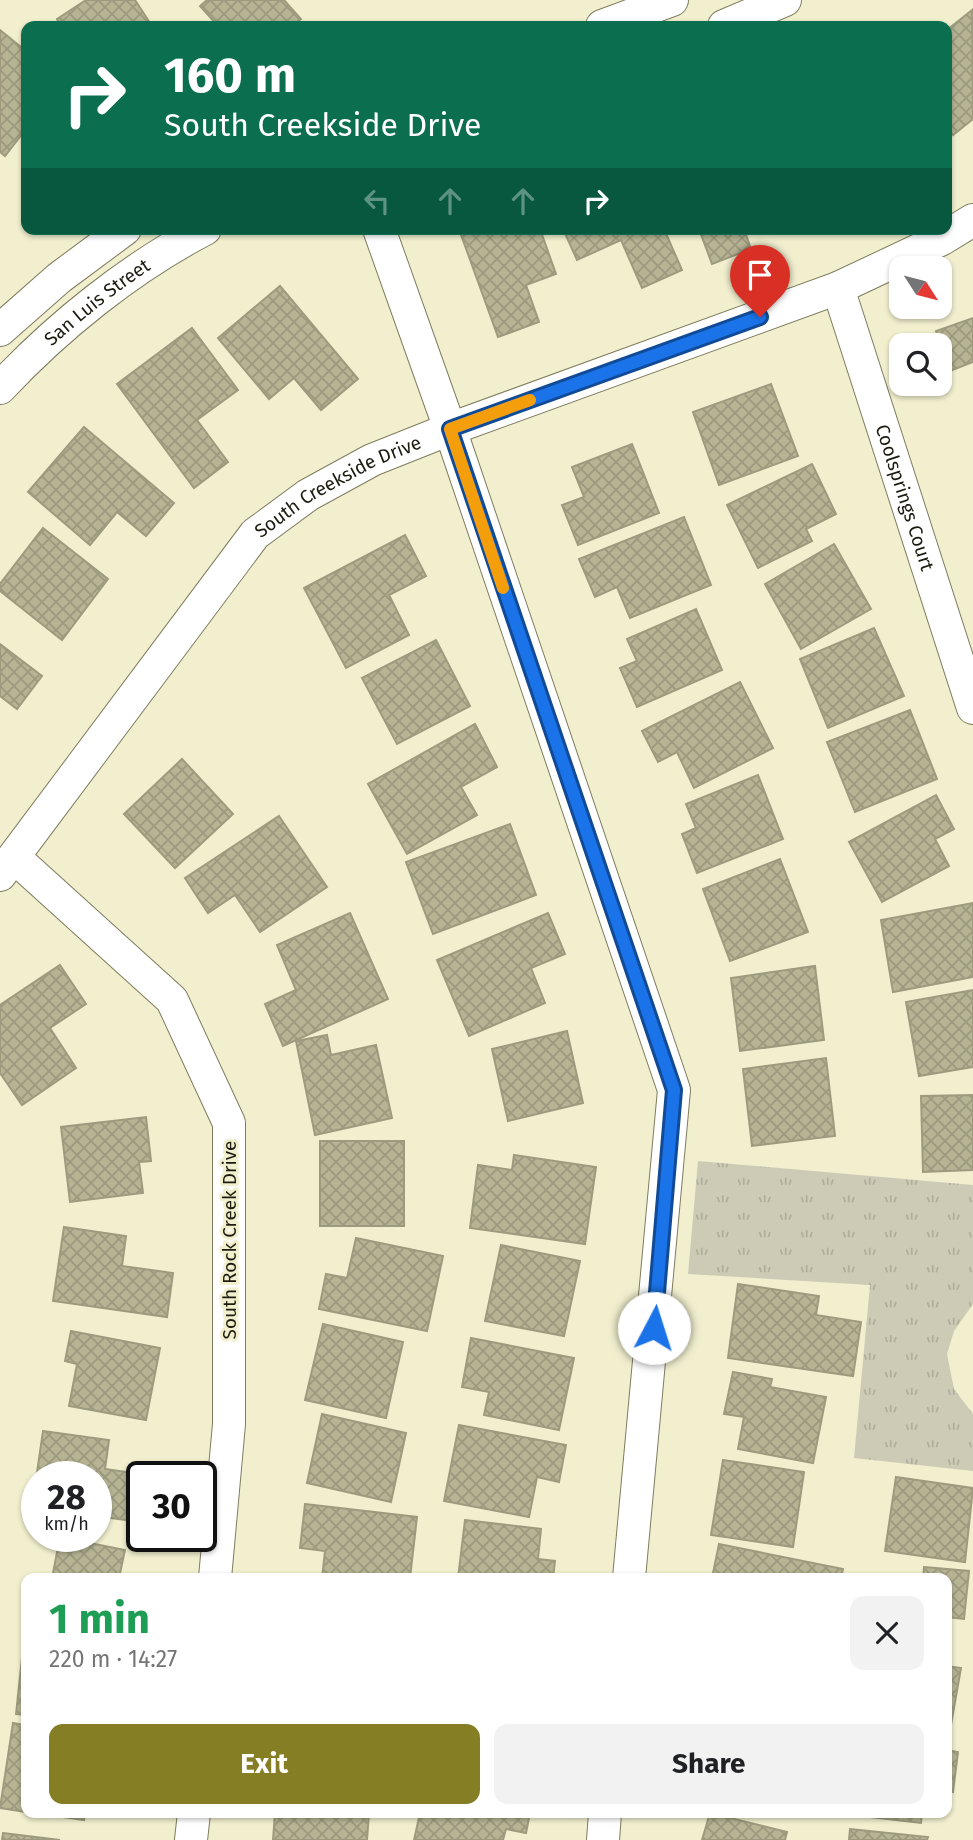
<!DOCTYPE html>
<html lang="en">
<head>
<meta charset="utf-8">
<style>
	body { margin:0; font-family:"Fira Sans",sans-serif; background:#f2f2f2; color:#202124; height:100vh; display:flex; flex-direction:column; font-size:26px; white-space:nowrap }
	* { box-sizing:border-box; margin:0 }
	p { font-size:23px; color:#757577 }
	.icon { flex:none; width:38px; height:38px; fill:none; stroke:currentColor; stroke-width:2; stroke-linecap:round; stroke-linejoin:round }
	.map { position:relative; flex:1; overflow:hidden }
	.sheet { position:absolute; left:21px; top:1573px; width:931px; height:245px; display:flex; flex-direction:column; background:#fff; border-radius:14px; box-shadow:0 2px 5px #0004 }
	.sheet>* { flex:none }
	.hud { position:absolute; left:21px; top:21px; width:931px; height:214px; border-radius:14px; box-shadow:0 2px 5px #0004; background:#0b6e4f; color:#fff; overflow:hidden }
	.needle { width:46px; rotate:126deg }
	.tools { position:absolute; left:889px; top:256px; display:grid; gap:14px }
	.tools a { display:grid; place-items:center; width:63px; height:63px; border-radius:14px; background:#fff; box-shadow:0 2px 5px #0004; font-size:35px }
	.speed { position:absolute; left:21px; top:1461px; display:flex; gap:14px; font-size:35px; font-weight:700; text-align:center }
	.speed>* { display:grid; place-content:center; width:91px; height:91px; border-radius:50%; background:#fff; box-shadow:0 2px 5px #0004; line-height:1 }
	.speed small { font-size:18px; font-weight:400 }
	.speed .limit { border:4px solid #111; border-radius:10px; background:#fff; color:#111 }
	.pin { position:absolute; display:grid; place-items:center; width:60px; height:60px; color:#fff; margin:-72px -30px; border-radius:50% 50% 50% 0; rotate:-45deg; box-shadow:0 0 7px #0007 }
	.pin .icon { rotate:45deg }
	.me { position:absolute; width:77px; margin:-38px; rotate:5deg; stroke-linejoin:round; filter:drop-shadow(0 0 5px #0008) }
	.turn { display:flex; align-items:center; gap:24px; height:147px; padding:0 28px; font-size:32px }
	.turn .icon { width:91px; height:91px; stroke-width:2.5 }
	.turn b { display:block; font-size:49px; line-height:60px }
	.lanes { display:flex; align-items:center; height:66px; padding:0 28px; background:#0003; justify-content:center; gap:35px; direction:ltr }
	.lanes .off { opacity:.35 }
	.round { display:grid; place-items:center; flex:none; width:74px; height:74px; border-radius:14px; background:#f2f2f2 }
	.head { display:flex; align-items:center; justify-content:space-between; height:119px; padding:0 28px }
	h1 { font-size:42px; font-weight:700; line-height:52px; color:#1e9e55 }
	.cta { display:flex; gap:14px; margin-top:auto; padding:14px 28px }
	.cta a { flex:1; height:80px; border-radius:14px; background:#867e25; color:#fff; font-size:28px; font-weight:700; line-height:80px; text-align:center }
	.cta a+a { background:#f2f2f2; color:#202124 }
	.map>svg:first-child { display:block }
	.park { fill:url(#park-tufts) }
	.building { fill:url(#building-cross-hatch); stroke:#9d9b7d; stroke-width:2 }
	.lines { fill:none; stroke-linecap:round; stroke-linejoin:round }
	.minor-casing { stroke:#7f7c5f; stroke-width:34 }
	.minor { stroke:#fff; stroke-width:32 }
	.route-casing { stroke:#114b97; stroke-width:18 }
	.route { stroke:#1a73e8; stroke-width:12 }
	.slow { stroke:#f59e0b; stroke-width:12 }
	.labels { text-anchor:middle; dominant-baseline:central; stroke-width:6; stroke-linejoin:round; paint-order:stroke }
	.street-label { font-size:19px; fill:#1c1b10; stroke:#f1efce }
</style>
</head>
<body>
<div class="map">
<svg width="973" height="1840" viewBox="0 0 973 1840">
	<defs>
		<pattern id="park-tufts" width="24" height="20" patternUnits="userSpaceOnUse" patternTransform="scale(1.75)"><rect width="24" height="20" fill="#cdcbb6"/><path d="M3 7l-1-3M5 7V3M7 7l1-3M15 17l-1-3M17 17v-4M19 17l1-3" fill="none" stroke="#afae9b"/></pattern>
		<pattern id="building-cross-hatch" width="8" height="8" patternUnits="userSpaceOnUse" patternTransform="scale(1.75)"><rect width="8" height="8" fill="#b6b493"/><path d="M0 0l8 8M0 8l8-8" fill="none" stroke="#9c9a7e"/></pattern>
	</defs>
	<rect width="100%" height="100%" fill="#f1efce"/>
	<!-- park -->
	<polygon class="park" points="698,1161 973,1185 973,1304 954,1331 947,1354 954,1389 973,1414 973,1471 854,1458 870,1285 688,1274"/>
	<!-- building -->
	<g class="building">
		<polygon points="86,0 135,0 152,26 61,26 57,19"/>
		<polygon points="207,0 284,0 301,19 292,26 218,26 200,6"/>
		<polygon points="972,10 973,119 953,135 947,128 947,30"/>
		<polygon points="0,30 26,51 26,129 5,156 0,152"/>
		<polygon points="468,229 540,229 556,274 526,285 539,322 498,337 460,232"/>
		<polygon points="563,229 664,229 682,270 642,288 621,240 577,260"/>
		<polygon points="699,229 744,229 751,249 712,264"/>
		<polygon points="280,286 358,379 321,410 294,378 269,399 218,338"/>
		<polygon points="973,318 973,362 950,371 936,331"/>
		<polygon points="192,328 238,390 197,420 228,462 194,488 117,384"/>
		<polygon points="771,384 798,456 719,485 693,412"/>
		<polygon points="84,427 174,503 146,536 117,512 90,545 28,492"/>
		<polygon points="632,444 659,513 578,545 562,505 584,497 572,467"/>
		<polygon points="812,464 836,514 806,529 812,541 758,568 727,505"/>
		<polygon points="684,517 711,585 630,618 617,587 595,597 579,559"/>
		<polygon points="43,528 108,579 62,640 0,591 0,584"/>
		<polygon points="405,535 426,576 389,595 409,635 346,668 304,588"/>
		<polygon points="834,544 871,609 801,649 765,584"/>
		<polygon points="696,609 722,670 637,707 620,668 637,661 627,639"/>
		<polygon points="874,628 904,696 828,728 800,659"/>
		<polygon points="436,640 470,706 397,744 362,678"/>
		<polygon points="0,644 42,676 17,709 0,696"/>
		<polygon points="740,682 773,748 694,788 677,752 658,762 642,731"/>
		<polygon points="910,710 937,779 855,812 827,742"/>
		<polygon points="475,724 497,767 461,787 477,815 407,854 368,784"/>
		<polygon points="182,759 233,814 175,868 124,814"/>
		<polygon points="758,775 783,839 697,873 682,834 696,828 686,804"/>
		<polygon points="936,795 954,829 935,839 949,866 882,902 849,842"/>
		<polygon points="279,816 327,887 260,932 235,895 208,913 185,878"/>
		<polygon points="510,824 536,895 433,934 406,862"/>
		<polygon points="780,859 808,932 730,961 703,889"/>
		<polygon points="973,903 973,977 893,992 881,920"/>
		<polygon points="350,913 388,999 283,1046 265,1004 296,990 277,945"/>
		<polygon points="548,913 565,954 531,968 545,1003 469,1036 437,960"/>
		<polygon points="60,965 86,1004 50,1028 76,1068 22,1105 0,1073 0,1005"/>
		<polygon points="815,966 824,1040 740,1051 731,978"/>
		<polygon points="973,990 973,1067 919,1076 906,1002"/>
		<polygon points="567,1031 583,1103 508,1121 492,1049"/>
		<polygon points="327,1035 331,1055 376,1045 392,1118 315,1135 296,1041"/>
		<polygon points="826,1058 835,1136 752,1146 743,1069"/>
		<polygon points="973,1095 973,1170 923,1172 921,1096"/>
		<polygon points="146,1117 151,1161 139,1162 143,1193 70,1202 61,1127"/>
		<rect x="320" y="1141" width="84" height="85"/>
		<polygon points="514,1155 596,1167 585,1244 470,1228 478,1165 512,1170"/>
		<polygon points="64,1227 126,1236 122,1266 173,1273 167,1317 53,1301"/>
		<polygon points="356,1238 443,1256 427,1331 319,1309 326,1274 347,1278"/>
		<polygon points="501,1245 580,1261 564,1336 485,1321"/>
		<polygon points="738,1284 819,1296 816,1315 861,1322 853,1376 728,1358"/>
		<polygon points="323,1324 403,1342 386,1418 305,1400"/>
		<polygon points="71,1331 160,1348 146,1420 69,1406 77,1364 65,1361"/>
		<polygon points="471,1338 574,1358 559,1430 484,1415 489,1392 462,1387"/>
		<polygon points="733,1372 772,1379 770,1387 826,1397 813,1463 738,1449 744,1417 724,1414"/>
		<polygon points="322,1414 406,1433 391,1502 307,1483"/>
		<polygon points="459,1425 566,1445 559,1482 537,1477 529,1517 444,1501"/>
		<polygon points="43,1431 109,1440 105,1469 155,1476 142,1477 142,1522 96,1516 96,1477 37,1477 37,1507 32,1507"/>
		<polygon points="723,1460 804,1472 793,1547 711,1535"/>
		<polygon points="896,1477 973,1488 965,1562 885,1551"/>
		<polygon points="305,1504 417,1517 410,1578 322,1578 325,1551 300,1548"/>
		<polygon points="465,1520 541,1529 538,1559 555,1561 553,1578 458,1578"/>
		<polygon points="60,1537 125,1550 119,1578 52,1578"/>
		<polygon points="719,1544 843,1569 841,1578 712,1578"/>
		<polygon points="924,1567 969,1571 964,1619 947,1617 947,1578 923,1578"/>
		<polygon points="24,1639 26,1639 26,1715 16,1714"/>
		<polygon points="947,1666 961,1668 948,1742 947,1742"/>
		<polygon points="13,1723 26,1725 26,1812 0,1808"/>
		<polygon points="947,1750 958,1752 953,1792 947,1791"/>
		<polygon points="36,1813 85,1813 84,1820"/>
		<polygon points="275,1813 369,1813 367,1840 273,1840"/>
		<polygon points="420,1813 530,1813 526,1833 506,1829 503,1840 414,1840"/>
		<polygon points="710,1813 787,1832 785,1840 702,1840"/>
		<polygon points="835,1813 922,1813 921,1823"/>
		<polygon points="850,1829 928,1837 927,1840 849,1840"/>
		<polygon points="3,1833 60,1840 2,1840"/>
	</g>
	<g class="lines">
		<defs>
			<g id="minor">
				<polyline points="602,26 672,0"/>
				<polyline points="724,26 785,0"/>
				<polyline points="379,229 450,429 674,1090 629,1578"/>
				<path id="s1" d="M 838,288 L 973,708"/>
				<polyline points="0,330 59,278 125,229"/>
				<path id="s2" d="M 0,388 C 57,327 130,268 205,229"/>
				<polyline points="14,857 172,1000 229,1123 229,1424 215,1578"/>
				<path id="s3" d="M 0,875 L 255,534 L 308,495 L 372,460 L 450,429 L 838,288 L 942,239 L 973,220"/>
				<polyline points="191,1840 194,1813"/>
				<polyline points="603,1840 605,1813"/>
			</g>
		</defs>
		<!-- minor casing -->
		<use href="#minor" class="minor-casing"/>
		<!-- minor -->
		<use href="#minor" class="minor"/>
	</g>
	<g class="lines">
		<defs>
			<polyline id="route" points="654,1328 674,1090 450,429 760,317"/>
		</defs>
		<!-- route casing -->
		<use href="#route" class="route-casing"/>
		<!-- route -->
		<use href="#route" class="route"/>
		<!-- slow -->
		<polyline class="slow" points="503,588 450,429 530,400"/>
	</g>
	<g class="labels">
		<!-- street labels -->
		<g class="street-label">
			<text stroke="none"><textPath href="#s2" startOffset="130">San Luis Street</textPath></text>
			<text stroke="none"><textPath href="#s3" startOffset="522">South Creekside Drive</textPath></text>
			<text stroke="none"><textPath href="#s1" startOffset="220">Coolsprings Court</textPath></text>
			<text transform="translate(229 1240) rotate(-90)">South Rock Creek Drive</text>
		</g>
	</g>
</svg>
<div class="tools">
<a><svg class="needle" viewBox="-14 -14 28 28"><path d="M0-13l5 13h-10z" fill="#e53935"/><path d="M0 13l5-13h-10z" fill="#757577"/></svg></a>
<a><svg class="icon" aria-label="search" viewBox="0 0 24 24"><circle cx="10" cy="10" r="6"/><path d="M15 15l6 6"/></svg></a>
</div>
<div class="speed"><div>28<small>km/h</small></div><div class="limit">30</div></div>
<div class="pin" style="left:760px;top:317px;background:#d93025"><svg class="icon" aria-label="arrive" viewBox="0 0 24 24"><path d="M6 21V4h12l-3 4 3 4H6"/></svg></div>
<svg class="me" style="left:654px;top:1328px" viewBox="-20 -20 40 40"><circle r="19" fill="#fff"/><path d="M0-13L10 11 0 6-10 11z" fill="#1a73e8"/></svg>
<div class="hud">
<div class="turn"><svg class="icon" aria-label="right" viewBox="0 0 24 24"><path d="M7 20v-9h11M14 6l5 5-5 5"/></svg><div><b>160 m</b>South Creekside Drive</div></div>
<div class="lanes"><svg class="icon off" aria-label="left" viewBox="0 0 24 24"><path d="M17 20v-9H6M10 6l-5 5 5 5"/></svg><svg class="icon off" aria-label="ahead" viewBox="0 0 24 24"><path d="M12 20V5M6 11l6-6 6 6"/></svg><svg class="icon off" aria-label="ahead" viewBox="0 0 24 24"><path d="M12 20V5M6 11l6-6 6 6"/></svg><svg class="icon" aria-label="right" viewBox="0 0 24 24"><path d="M7 20v-9h11M14 6l5 5-5 5"/></svg></div>
</div>
<section class="sheet">
<div class="head"><div><h1>1 min</h1><p>220 m · 14:27</p></div><a class="round"><svg class="icon" aria-label="close" viewBox="0 0 24 24"><path d="M6 6l12 12M18 6L6 18"/></svg></a></div>
<div class="cta"><a>Exit</a><a>Share</a></div>
</section>
</div>
</body>
</html>
